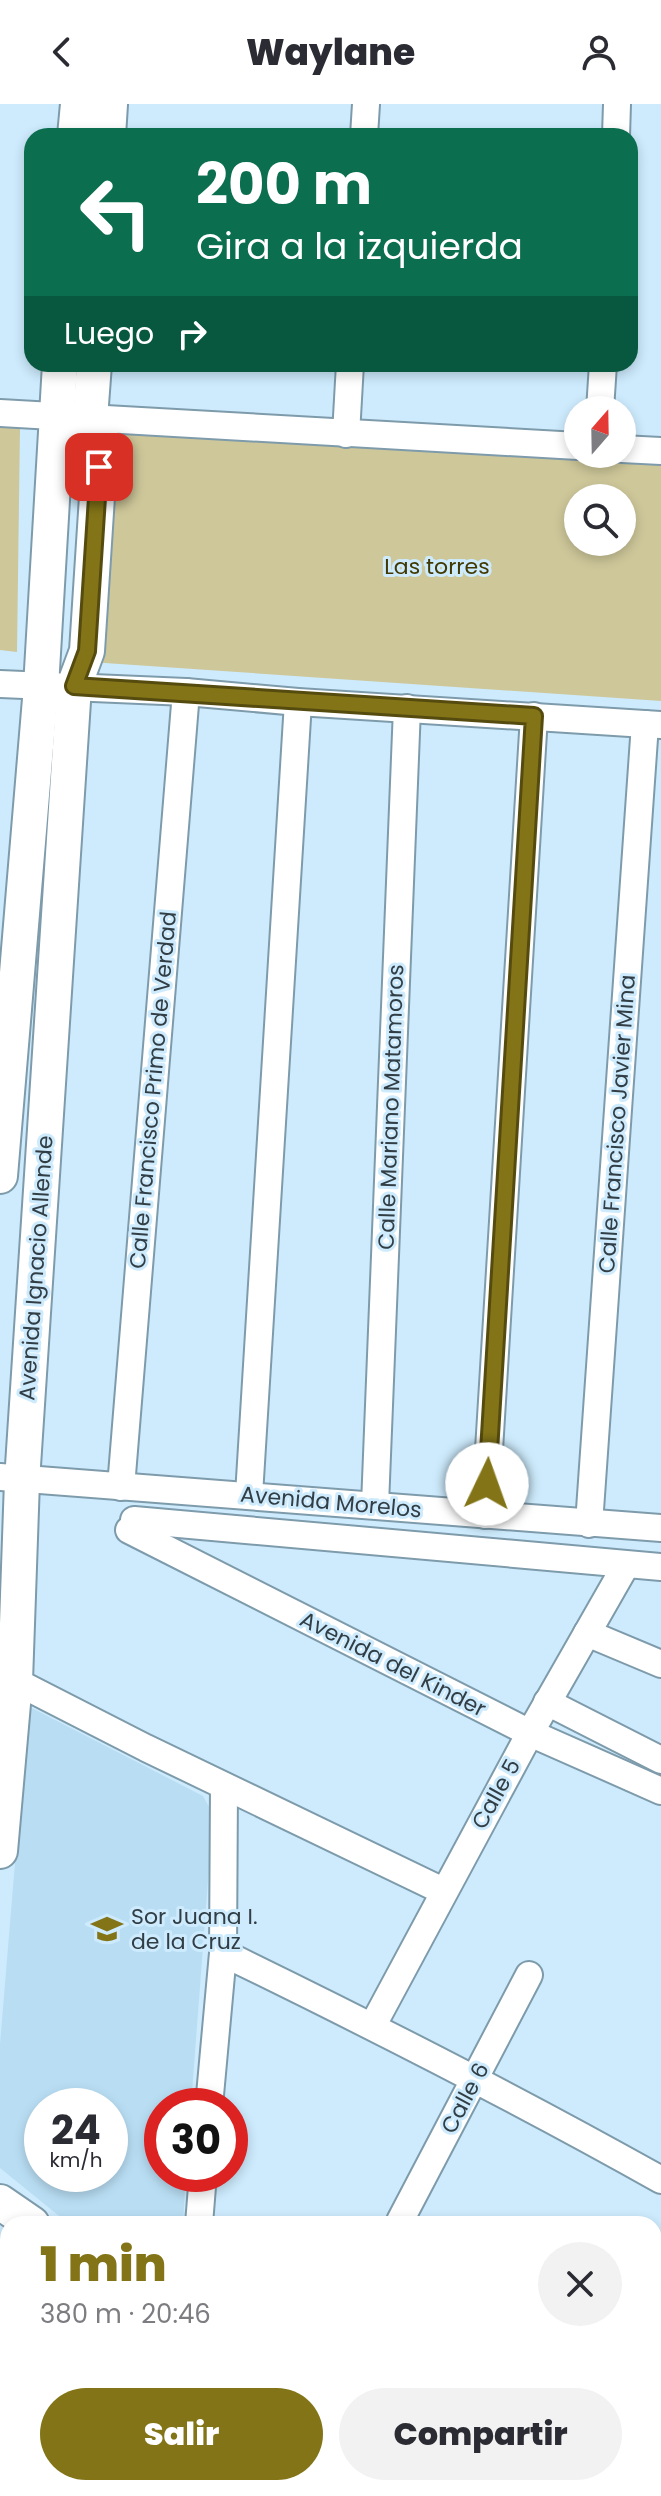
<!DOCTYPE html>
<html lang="es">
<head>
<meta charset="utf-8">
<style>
	body { margin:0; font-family:Poppins,sans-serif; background:#f2f2f3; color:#2b2b33; height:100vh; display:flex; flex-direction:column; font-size:30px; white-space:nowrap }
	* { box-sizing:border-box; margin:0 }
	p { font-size:26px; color:#7c7c81 }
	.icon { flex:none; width:44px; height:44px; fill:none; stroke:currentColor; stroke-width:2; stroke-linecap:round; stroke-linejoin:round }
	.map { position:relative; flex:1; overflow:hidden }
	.drawer { position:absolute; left:0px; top:2112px; width:662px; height:280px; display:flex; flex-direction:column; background:#fff; border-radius:24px 24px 0 0; box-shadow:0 4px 12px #0003 }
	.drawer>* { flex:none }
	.hud { position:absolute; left:24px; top:24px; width:614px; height:244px; border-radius:24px; box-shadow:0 4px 12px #0003; background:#0b6e4f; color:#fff; overflow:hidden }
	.needle { width:52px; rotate:20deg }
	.fabs { position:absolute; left:564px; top:292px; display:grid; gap:16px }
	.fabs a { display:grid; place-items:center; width:72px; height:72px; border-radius:50%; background:#fff; box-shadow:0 4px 12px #0003; font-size:40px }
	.speed { position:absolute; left:24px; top:1984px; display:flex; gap:16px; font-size:40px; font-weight:700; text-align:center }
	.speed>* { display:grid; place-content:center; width:104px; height:104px; border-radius:50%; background:#fff; box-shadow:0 4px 12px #0003; line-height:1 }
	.speed small { font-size:20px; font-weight:400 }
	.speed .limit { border:12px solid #d22; background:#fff; color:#111 }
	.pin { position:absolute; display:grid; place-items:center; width:68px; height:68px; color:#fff; margin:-34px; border-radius:16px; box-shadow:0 4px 12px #0006 }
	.me { position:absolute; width:88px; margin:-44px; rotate:3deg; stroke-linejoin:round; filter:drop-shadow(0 0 6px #0008) }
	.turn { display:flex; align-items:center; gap:28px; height:168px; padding:0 40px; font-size:36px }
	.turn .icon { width:104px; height:104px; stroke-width:2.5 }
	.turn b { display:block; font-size:56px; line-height:68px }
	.then { display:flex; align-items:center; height:76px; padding:0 40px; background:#0003; gap:16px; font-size:30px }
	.round { display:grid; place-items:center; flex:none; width:84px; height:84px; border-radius:42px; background:#f2f2f3 }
	.summary { display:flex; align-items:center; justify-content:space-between; height:136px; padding:0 40px }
	h1 { font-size:48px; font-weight:800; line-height:60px; color:#837417 }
	.cta { display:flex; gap:16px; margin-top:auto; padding:16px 40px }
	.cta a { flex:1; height:92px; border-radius:48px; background:#837417; color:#fff; font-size:32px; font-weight:800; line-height:92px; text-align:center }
	.cta a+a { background:#f2f2f3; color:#2b2b33 }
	header { display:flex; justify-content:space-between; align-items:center; height:104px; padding:0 40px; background:#fff; font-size:36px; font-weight:800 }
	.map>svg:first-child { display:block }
	.built { fill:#b9def4; fill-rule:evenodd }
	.green { fill:#cec79a; fill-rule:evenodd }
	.water { fill:#afa462 }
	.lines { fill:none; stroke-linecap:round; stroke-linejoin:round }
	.minor-casing { stroke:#7e9bab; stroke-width:30 }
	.tertiary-casing { stroke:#7e9bab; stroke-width:38 }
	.minor { stroke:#fff; stroke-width:26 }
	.tertiary { stroke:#fff; stroke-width:34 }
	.route-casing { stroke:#554b0f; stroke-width:20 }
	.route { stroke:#837417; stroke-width:14 }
	.labels { text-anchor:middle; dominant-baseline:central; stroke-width:6; stroke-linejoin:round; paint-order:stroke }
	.park-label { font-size:22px; fill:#423902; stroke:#cdebfd }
	.street-label { font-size:22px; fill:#323e45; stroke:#cdebfd }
	.poi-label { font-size:22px; fill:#323e45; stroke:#cdebfd; text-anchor:start }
</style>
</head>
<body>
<header><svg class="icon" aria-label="back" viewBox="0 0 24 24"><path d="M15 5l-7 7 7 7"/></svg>Waylane<svg class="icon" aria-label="person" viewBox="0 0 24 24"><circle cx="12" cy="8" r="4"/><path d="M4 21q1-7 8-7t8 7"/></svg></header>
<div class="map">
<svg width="661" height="2392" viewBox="0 0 661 2392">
	<rect width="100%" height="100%" fill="#cdebfd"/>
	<!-- built -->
	<path class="built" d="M 28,1602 L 203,1692 L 213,1710 L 191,2002 L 162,2002 L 162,2070 L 186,2070 L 183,2120 L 69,2120 L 0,2064 L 0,1940 ZM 42,2002 L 110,2002 L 110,2070 L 42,2070 Z"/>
	<!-- green -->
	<g class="green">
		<path d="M 108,319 L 661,356 L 661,597 L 90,558 ZM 578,394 L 622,394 L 622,438 L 578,438 Z"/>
		<polygon points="0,322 20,323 17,548 0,546"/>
	</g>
	<!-- water -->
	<polygon class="water" points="0,2168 8,2180 8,2220 0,2209"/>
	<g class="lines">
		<defs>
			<g id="minor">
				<polyline points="364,32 366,0"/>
				<polyline points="616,32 617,0"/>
				<polyline points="600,306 603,260"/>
				<polyline points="0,309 578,342"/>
				<polyline points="346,330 350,260"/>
				<polyline points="622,345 661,347"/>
				<polyline points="0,580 186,588 298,598 661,621"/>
				<polyline points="0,1373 661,1424"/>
				<polyline points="121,1383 186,588"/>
				<polyline points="249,1391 298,598"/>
				<polyline points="375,1401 407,604"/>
				<polyline points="485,1411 534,612"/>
				<polyline points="134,1416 661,1463"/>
				<polyline points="589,1420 645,620"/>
				<polyline points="129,1426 530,1629 661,1687"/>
				<polyline points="587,1529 661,1560"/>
				<polyline points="0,1573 15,1577 146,1644 443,1787"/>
				<polyline points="547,1598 661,1656"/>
				<path d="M 223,1849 C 371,1921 517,1995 661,2076"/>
				<polyline points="373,1921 530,1629 626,1461"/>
				<polyline points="209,2002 223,1849 224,1682"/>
				<polyline points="400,2117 529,1871"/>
				<polyline points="199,2120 203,2070"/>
				<polyline points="654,2204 661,2191"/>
				<polyline points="311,2384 316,2392"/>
				<polyline points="487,2384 501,2392"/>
				<polyline points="442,2392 446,2384"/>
			</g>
			<g id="tertiary">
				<polyline points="75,32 78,0"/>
				<polyline points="108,32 110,0"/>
				<polyline points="80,331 90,314 94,260"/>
				<polyline points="0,1072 41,583 60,260"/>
				<polyline points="0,1747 15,1577 22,1377 74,582 87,547 101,331 90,314"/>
				<polyline points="0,2098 32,2120"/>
				<polyline points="366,2384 377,2392"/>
			</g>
		</defs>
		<!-- minor casing -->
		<use href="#minor" class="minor-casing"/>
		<!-- tertiary casing -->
		<use href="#tertiary" class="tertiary-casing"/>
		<!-- minor -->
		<use href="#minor" class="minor"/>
		<!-- tertiary -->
		<use href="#tertiary" class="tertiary"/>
	</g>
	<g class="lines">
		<defs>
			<polyline id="route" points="99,363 87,547 74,582 534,612 487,1380"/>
		</defs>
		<!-- route casing -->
		<use href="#route" class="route-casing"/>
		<!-- route -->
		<use href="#route" class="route"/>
	</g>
	<!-- icons -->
	<defs>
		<symbol id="school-bare" viewBox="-9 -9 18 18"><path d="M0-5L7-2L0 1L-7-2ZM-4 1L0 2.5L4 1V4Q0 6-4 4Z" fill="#837417" stroke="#cdebfd" stroke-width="2.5" paint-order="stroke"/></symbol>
	</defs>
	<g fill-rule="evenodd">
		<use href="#school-bare" x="85" y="1803" width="44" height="44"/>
	</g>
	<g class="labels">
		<!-- park labels -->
		<g class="park-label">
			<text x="437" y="462">Las torres</text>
		</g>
		<!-- street labels -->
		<g class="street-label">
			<text transform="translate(153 986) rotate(-85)">Calle Francisco Primo de Verdad</text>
			<text transform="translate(391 1003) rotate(-88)">Calle Mariano Matamoros</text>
			<text transform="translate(617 1020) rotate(-86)">Calle Francisco Javier Mina</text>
			<text transform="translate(36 1164) rotate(-86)">Avenida Ignacio Allende</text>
			<text transform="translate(331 1398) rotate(5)">Avenida Morelos</text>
			<text transform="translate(393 1560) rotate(27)">Avenida del Kinder</text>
			<text transform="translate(496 1690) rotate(-61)">Calle 5</text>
			<text transform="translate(465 1994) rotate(-62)">Calle 6</text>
		</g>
		<!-- poi labels -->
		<g class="poi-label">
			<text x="131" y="1812">Sor Juana I.<tspan x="131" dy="25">de la Cruz</tspan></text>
		</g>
	</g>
</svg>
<div class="fabs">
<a><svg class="needle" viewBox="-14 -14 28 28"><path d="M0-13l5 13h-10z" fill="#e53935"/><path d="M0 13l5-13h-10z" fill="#7c7c81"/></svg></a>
<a><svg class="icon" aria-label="search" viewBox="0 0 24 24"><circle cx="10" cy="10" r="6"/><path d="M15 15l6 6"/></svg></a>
</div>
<div class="speed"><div>24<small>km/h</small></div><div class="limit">30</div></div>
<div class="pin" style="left:99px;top:363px;background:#d93025"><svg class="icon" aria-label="arrive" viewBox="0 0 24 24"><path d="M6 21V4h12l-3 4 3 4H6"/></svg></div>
<svg class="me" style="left:487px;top:1380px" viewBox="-20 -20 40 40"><circle r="19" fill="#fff"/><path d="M0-13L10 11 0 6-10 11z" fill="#837417"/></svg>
<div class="hud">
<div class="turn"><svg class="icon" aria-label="left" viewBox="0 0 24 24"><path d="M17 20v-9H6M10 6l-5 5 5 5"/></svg><div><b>200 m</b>Gira a la izquierda</div></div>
<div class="then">Luego<svg class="icon" aria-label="right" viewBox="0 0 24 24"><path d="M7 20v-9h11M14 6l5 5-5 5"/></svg></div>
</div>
<section class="drawer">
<div class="summary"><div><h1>1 min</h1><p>380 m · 20:46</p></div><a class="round"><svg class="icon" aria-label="close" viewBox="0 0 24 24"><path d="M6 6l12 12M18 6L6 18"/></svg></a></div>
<div class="cta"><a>Salir</a><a>Compartir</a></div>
</section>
</div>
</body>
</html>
